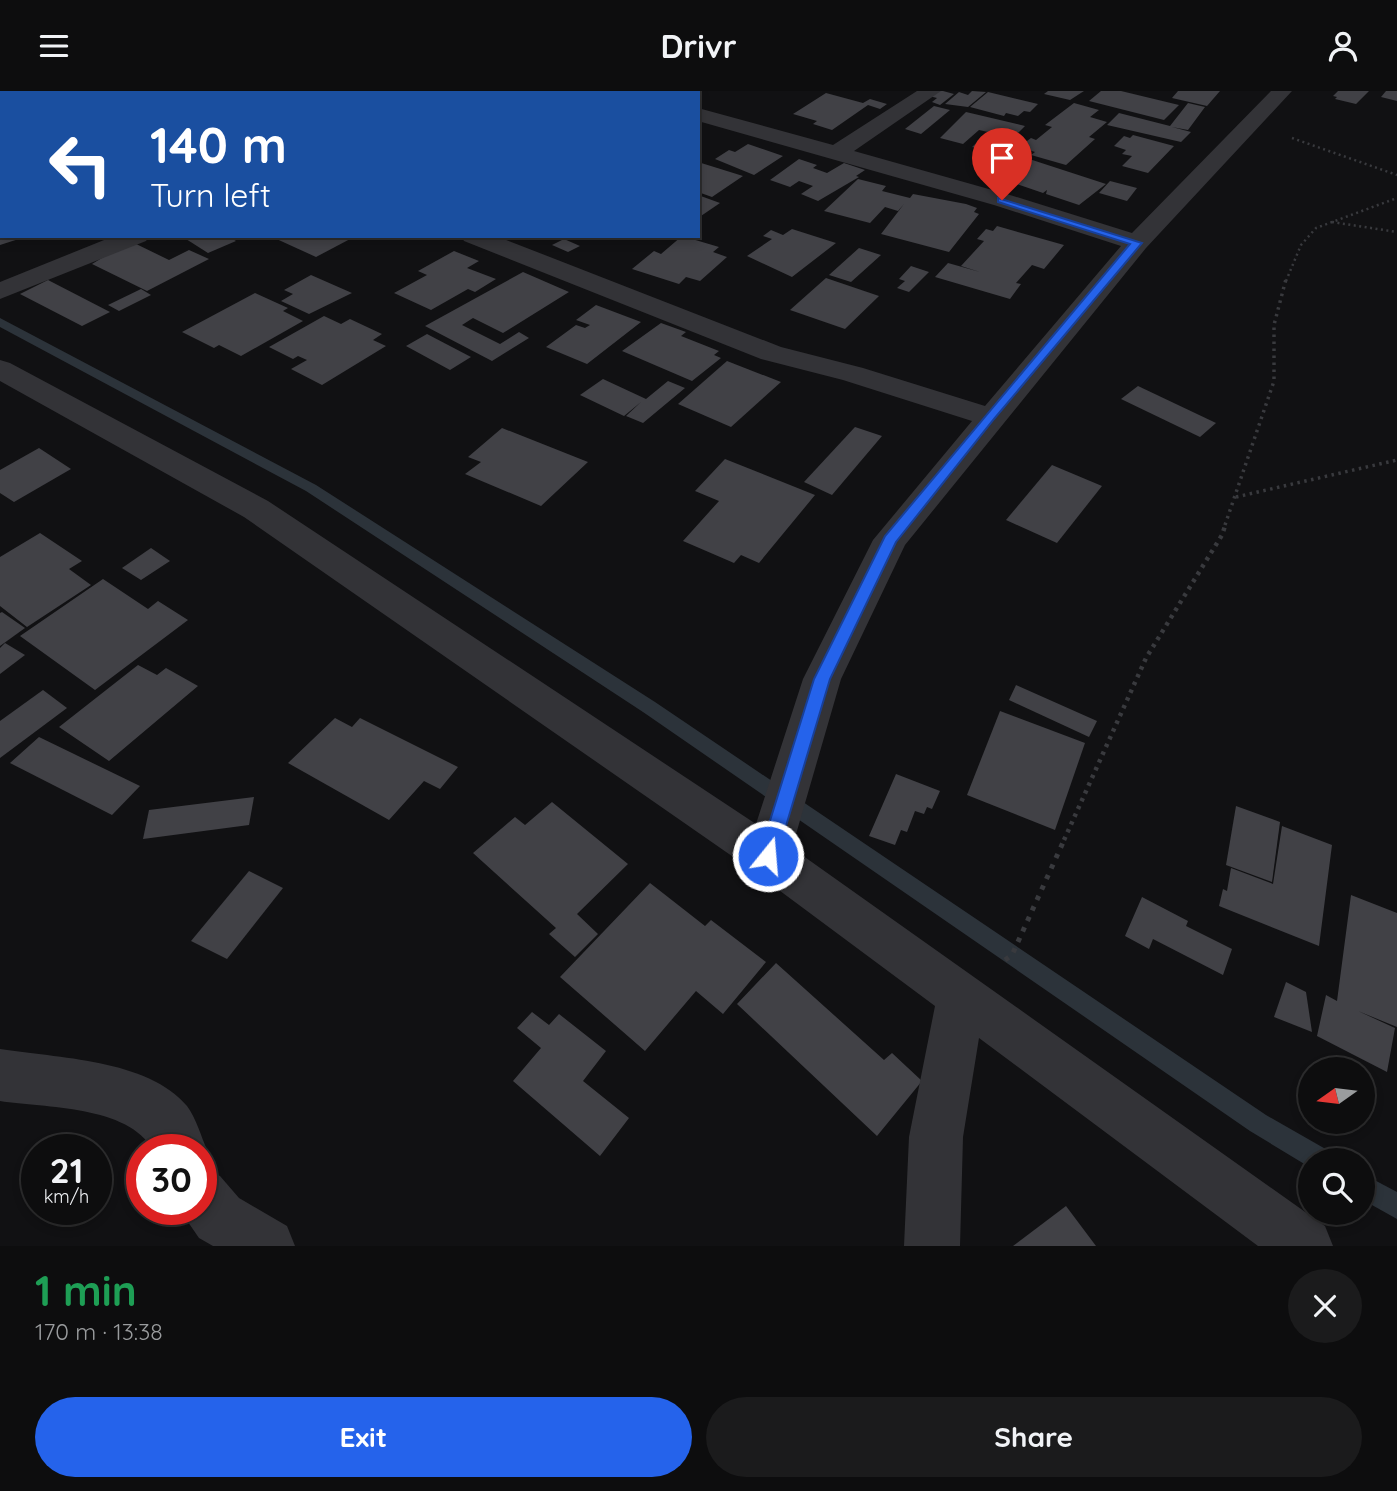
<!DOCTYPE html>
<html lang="en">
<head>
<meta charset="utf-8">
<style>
	body { margin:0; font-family:Quicksand,sans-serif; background:#1b1b1c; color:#f1f3f6; height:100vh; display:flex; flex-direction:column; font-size:26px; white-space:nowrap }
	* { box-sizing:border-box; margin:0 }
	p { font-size:23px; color:#9a9c9e }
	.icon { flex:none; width:38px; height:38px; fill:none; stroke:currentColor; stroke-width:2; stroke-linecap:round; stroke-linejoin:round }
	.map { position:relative; height:1155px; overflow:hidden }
	.side { display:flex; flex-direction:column; background:#0d0d0e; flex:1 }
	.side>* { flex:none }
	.banner { position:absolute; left:0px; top:0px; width:700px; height:147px; box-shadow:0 4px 10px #0003,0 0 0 2px #2d2d2e; background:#1a4fa0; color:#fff; overflow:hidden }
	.needle { width:46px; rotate:256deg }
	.tools { position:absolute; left:1298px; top:966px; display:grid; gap:14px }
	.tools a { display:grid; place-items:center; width:77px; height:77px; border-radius:50%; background:#0d0d0e; box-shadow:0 4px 10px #0003,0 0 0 2px #2d2d2e; font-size:35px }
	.speed { position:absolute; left:21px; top:1043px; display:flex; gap:14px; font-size:35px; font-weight:700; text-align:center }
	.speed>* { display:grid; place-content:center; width:91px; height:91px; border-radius:50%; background:#0d0d0e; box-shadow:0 4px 10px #0003,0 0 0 2px #2d2d2e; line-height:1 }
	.speed small { font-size:18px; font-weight:400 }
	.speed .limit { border:10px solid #d22; background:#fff; color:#111 }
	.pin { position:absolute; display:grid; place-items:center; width:60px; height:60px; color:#fff; margin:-72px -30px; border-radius:50% 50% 50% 0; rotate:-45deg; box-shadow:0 0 7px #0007 }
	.pin .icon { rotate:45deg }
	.me { position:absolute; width:77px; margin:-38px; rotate:17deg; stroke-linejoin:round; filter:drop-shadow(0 0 5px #0008) }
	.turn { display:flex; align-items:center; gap:24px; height:147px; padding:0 35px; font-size:32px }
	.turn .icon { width:91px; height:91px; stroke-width:2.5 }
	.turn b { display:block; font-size:49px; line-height:60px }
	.round { display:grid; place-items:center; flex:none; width:74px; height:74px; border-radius:37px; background:#1b1b1c }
	.overview { display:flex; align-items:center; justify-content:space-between; height:119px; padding:0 35px }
	h1 { font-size:42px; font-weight:800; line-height:52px; color:#1e9e55 }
	.action { display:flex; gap:14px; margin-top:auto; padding:14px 35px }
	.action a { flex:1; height:80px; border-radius:42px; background:#2563eb; color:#fff; font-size:28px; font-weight:800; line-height:80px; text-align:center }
	.action a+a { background:#1b1b1c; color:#f1f3f6 }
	header { display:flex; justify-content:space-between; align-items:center; height:91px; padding:0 35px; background:#0d0d0e; font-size:32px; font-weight:800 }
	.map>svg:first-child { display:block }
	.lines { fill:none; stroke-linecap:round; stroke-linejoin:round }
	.stream { fill:#2c333a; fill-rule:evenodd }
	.building { fill:#414146 }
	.path-far3 { stroke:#393a3e; stroke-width:2.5; stroke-dasharray:2 3.5; stroke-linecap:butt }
	.path-far2 { stroke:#393a3e; stroke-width:3.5; stroke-dasharray:2.5 4.5; stroke-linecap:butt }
	.path-far1 { stroke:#393a3e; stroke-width:4.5; stroke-dasharray:3.5 5; stroke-linecap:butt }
	.path { stroke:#393a3e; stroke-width:5; stroke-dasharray:4.5 7; stroke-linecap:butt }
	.minor { fill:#333337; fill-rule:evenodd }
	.route { fill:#2563eb; stroke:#184099; stroke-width:2 }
</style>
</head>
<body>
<header><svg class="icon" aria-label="menu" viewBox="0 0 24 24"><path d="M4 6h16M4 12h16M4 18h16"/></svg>Drivr<svg class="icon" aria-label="person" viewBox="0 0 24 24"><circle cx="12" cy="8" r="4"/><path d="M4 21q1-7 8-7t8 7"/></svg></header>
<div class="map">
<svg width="1397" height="1155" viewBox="0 0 1397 1155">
	<rect width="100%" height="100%" fill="#111113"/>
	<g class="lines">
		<!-- stream -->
		<g class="stream">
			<polygon points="0,227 316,394 655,611 1266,1024 1329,1060 1332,1069 1311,1069 1311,1077 1250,1040 643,621 306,400 0,236"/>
			<polygon points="1363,1083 1397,1101 1397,1128 1363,1109"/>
		</g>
	</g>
	<!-- building -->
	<g class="building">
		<polygon points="935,0 943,0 954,3 940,14 932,11 937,7 929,5"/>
		<polygon points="972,0 986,1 968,16 945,13 959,1 968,4"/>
		<polygon points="1048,0 1084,0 1070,9 1044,3"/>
		<polygon points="1101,0 1121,0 1179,14 1164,29 1089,10"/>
		<polygon points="1178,0 1220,0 1207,15 1172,7"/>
		<polygon points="1338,0 1369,0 1356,13 1335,8 1337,6 1333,5"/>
		<polygon points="1386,0 1397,0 1397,10 1381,6"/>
		<polygon points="988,1 1038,13 1030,21 1024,20 1018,25 1006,22 1004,25 970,16"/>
		<polygon points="826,2 863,12 870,8 887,13 880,18 868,14 832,39 813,33 817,30 793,23"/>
		<polygon points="1074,12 1099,19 1090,26 1107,31 1089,46 1095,48 1066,74 1031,64 1035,61 1019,56 1031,47 1036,49 1052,36 1045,34"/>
		<polygon points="1188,12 1205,16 1188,39 1172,36 1191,41 1181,51 1107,34 1119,22 1170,35"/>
		<polygon points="934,15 950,19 921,43 905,38"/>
		<polygon points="966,21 1025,35 997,63 972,56 988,41 979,39 963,53 940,47"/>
		<polygon points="1133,44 1174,55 1148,82 1122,75 1132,65 1122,63 1126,59 1114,55 1124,45 1130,47"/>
		<polygon points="748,53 783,65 754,84 715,68 729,59 735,61"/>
		<polygon points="1020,65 1106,93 1079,114 1046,103 1047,99 1043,102 991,84"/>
		<polygon points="799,68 817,74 813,77 827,82 844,72 865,79 856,85 859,86 818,110 801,103 813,95 799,90 790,96 770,89"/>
		<polygon points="698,71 743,85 712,106 698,101"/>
		<polygon points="858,88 886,95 882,100 910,107 913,103 966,113 977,117 974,121 979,123 949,161 881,143 904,113 898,120 885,116 870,132 824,120"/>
		<polygon points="1110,90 1137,97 1127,110 1099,102"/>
		<polygon points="698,104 720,112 698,127"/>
		<polygon points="997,135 1064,154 1044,178 1032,174 1016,192 1021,193 1010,208 935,186 948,172 980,181 961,175 984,150 977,148 986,138 993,140"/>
		<polygon points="792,138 836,152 792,186 747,165 772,148 763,145 771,139 783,144"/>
		<polygon points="0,145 25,145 25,146 0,154"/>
		<polygon points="194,145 228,145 236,150 208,162 186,148"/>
		<polygon points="270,145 349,145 352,147 316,166"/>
		<polygon points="682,145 719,156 713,161 727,166 700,190 686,186 679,193 632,178 654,160 661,163"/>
		<polygon points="564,148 580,155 568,161 552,154"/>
		<polygon points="130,150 169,169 189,159 209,168 147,200 92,173"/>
		<polygon points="859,157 881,164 851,191 829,184"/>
		<polygon points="454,160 479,170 467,177 496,188 475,201 468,198 431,219 394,202 427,184 418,180"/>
		<polygon points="911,175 929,181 909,201 897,197 905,190 899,188"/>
		<polygon points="523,181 569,201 503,242 473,227 462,234 500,253 519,241 529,247 492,270 425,235"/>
		<polygon points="311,184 352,202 309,223 281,210 293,203 284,199"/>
		<polygon points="826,187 879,205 845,238 790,219"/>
		<polygon points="48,189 110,221 82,235 20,203"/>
		<polygon points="141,198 151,204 119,220 108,214"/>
		<polygon points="255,202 288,217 283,220 303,230 241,265 219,254 214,257 182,241"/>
		<polygon points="596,214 641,231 587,273 546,256 576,234 585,237 590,234 576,229"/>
		<polygon points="324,225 341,233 350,228 382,243 373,249 386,255 322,294 291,278 307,269 298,265 293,268 269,256"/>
		<polygon points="661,232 686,241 681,245 719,260 714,264 721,267 692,290 622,260"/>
		<polygon points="427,243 471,266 450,279 406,255"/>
		<polygon points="727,270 781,291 731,336 678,313"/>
		<polygon points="603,288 646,308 668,290 685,297 643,332 626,325 641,311 624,325 580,304"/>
		<polygon points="1138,295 1216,332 1200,346 1121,308"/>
		<polygon points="855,336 882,345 832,404 804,391"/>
		<polygon points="502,337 588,371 541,415 465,383 481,371 468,366"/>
		<polygon points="39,357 71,378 14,411 0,402 0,379"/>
		<polygon points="725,368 815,404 759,472 741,464 734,472 683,450 719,410 695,400"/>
		<polygon points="1052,374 1102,395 1057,452 1006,429"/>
		<polygon points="40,442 82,470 69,478 91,494 27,536 0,515 0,466"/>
		<polygon points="151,457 170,470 141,489 122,477"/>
		<polygon points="103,488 148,518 158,510 188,529 95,599 20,545"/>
		<polygon points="2,521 25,537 0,555 0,522"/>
		<polygon points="5,552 25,564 0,583 0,557"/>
		<polygon points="138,574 157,584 166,577 198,595 109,670 59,636"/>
		<polygon points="1016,594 1097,630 1089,646 1009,609"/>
		<polygon points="43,599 67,617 0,667 0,630"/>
		<polygon points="1000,620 1085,652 1055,739 967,704"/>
		<polygon points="335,627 352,636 360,627 458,676 440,698 424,690 389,729 288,672"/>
		<polygon points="39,646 140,695 112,724 10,672"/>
		<polygon points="896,683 940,700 932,718 927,716 924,723 915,720 907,741 901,739 895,754 869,745"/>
		<polygon points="254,706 249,734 143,748 149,719"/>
		<polygon points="552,711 628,773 577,823 598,843 575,866 549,843 556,837 473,762 515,726 525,734"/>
		<polygon points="1236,715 1280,731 1272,791 1226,774"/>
		<polygon points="1282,735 1332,754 1319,855 1219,815 1223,798 1227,800 1231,777 1273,793"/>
		<polygon points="249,780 283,797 227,868 191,850"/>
		<polygon points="650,792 705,835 711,829 766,871 723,923 696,900 645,960 560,886"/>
		<polygon points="1351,804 1397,822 1397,936 1358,920 1395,937 1387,981 1317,945 1326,904 1337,910"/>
		<polygon points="1142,806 1188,830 1186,835 1232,858 1223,884 1153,848 1149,858 1125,845"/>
		<polygon points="776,872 884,969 892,962 922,990 877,1045 737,913"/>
		<polygon points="1286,891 1306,901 1312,941 1274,926"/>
		<polygon points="532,921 549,934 559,923 606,960 583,990 629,1027 600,1065 513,990 541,957 517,937"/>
		<polygon points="1066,1115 1096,1155 1013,1155"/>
	</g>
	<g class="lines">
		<!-- path-far3 -->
		<g class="path-far3">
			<polyline points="1292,47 1397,84"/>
			<polyline points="1332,131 1397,141"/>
			<polyline points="1286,190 1301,154 1316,137 1397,107"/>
		</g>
		<!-- path-far2 -->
		<g class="path-far2">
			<polyline points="1236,406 1397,369"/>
			<polyline points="1225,434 1274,290 1274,234 1286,188"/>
		</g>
		<!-- path-far1 -->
		<polyline class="path-far1" points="1064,749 1146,567 1222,444 1226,432"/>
		<!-- path -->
		<polyline class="path" points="1005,869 1012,864 1065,747"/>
		<!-- minor -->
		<g class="minor">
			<polygon points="119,0 142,0 118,2"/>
			<polygon points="438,0 461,0 437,2"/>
			<polygon points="607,0 632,0 633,2 608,2"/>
			<polygon points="917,0 941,0 854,60 1010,104 1132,142 1271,0 1292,0 1146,157 905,454 841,588 792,757 1325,1135 1333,1155 1258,1155 979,947 963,1046 960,1155 904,1155 909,1046 935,915 752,779 244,426 0,290 0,269 10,272 268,410 756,733 803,588 873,449 972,330 843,289 761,268 464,150 461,145 496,145 781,256 863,277 985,315 1121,155 994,114 698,30 698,17 833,54"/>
			<rect x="0" y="42" width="2" height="14"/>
			<polygon points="114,145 149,145 146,150 0,208 0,191"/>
			<path d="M 0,958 C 56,967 148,968 187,1015 C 196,1027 201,1045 207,1059 L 201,1072 L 201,1059 L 153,1059 C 128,1014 45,1017 0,1010 Z"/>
			<polygon points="201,1077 220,1085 239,1107 287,1135 295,1155 213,1155 199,1147 179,1118 201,1118"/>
		</g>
	</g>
	<!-- route -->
	<polygon class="route" points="998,107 1142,152 994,328 896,451 830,588 777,765 774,771 768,774 761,771 759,765 814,588 885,445 1130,153 998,111"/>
</svg>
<div class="tools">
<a><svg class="needle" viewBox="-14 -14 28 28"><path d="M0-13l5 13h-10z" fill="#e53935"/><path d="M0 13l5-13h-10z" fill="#9a9c9e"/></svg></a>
<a><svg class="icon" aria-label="search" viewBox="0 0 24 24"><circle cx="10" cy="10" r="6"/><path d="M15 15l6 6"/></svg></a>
</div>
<div class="speed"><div>21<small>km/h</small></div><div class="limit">30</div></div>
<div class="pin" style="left:1002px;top:109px;background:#d93025"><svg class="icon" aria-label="arrive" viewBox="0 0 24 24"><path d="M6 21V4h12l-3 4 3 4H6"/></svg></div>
<svg class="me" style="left:768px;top:765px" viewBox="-20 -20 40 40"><circle r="17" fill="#2563eb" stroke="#fff" stroke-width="3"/><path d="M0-11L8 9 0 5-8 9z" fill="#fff"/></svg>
<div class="banner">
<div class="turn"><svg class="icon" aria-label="left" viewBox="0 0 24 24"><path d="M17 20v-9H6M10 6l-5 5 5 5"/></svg><div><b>140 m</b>Turn left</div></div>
</div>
</div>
<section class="side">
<div class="overview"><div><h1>1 min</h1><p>170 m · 13:38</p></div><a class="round"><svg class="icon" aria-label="close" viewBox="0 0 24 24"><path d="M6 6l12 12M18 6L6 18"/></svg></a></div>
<div class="action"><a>Exit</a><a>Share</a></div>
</section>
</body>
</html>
